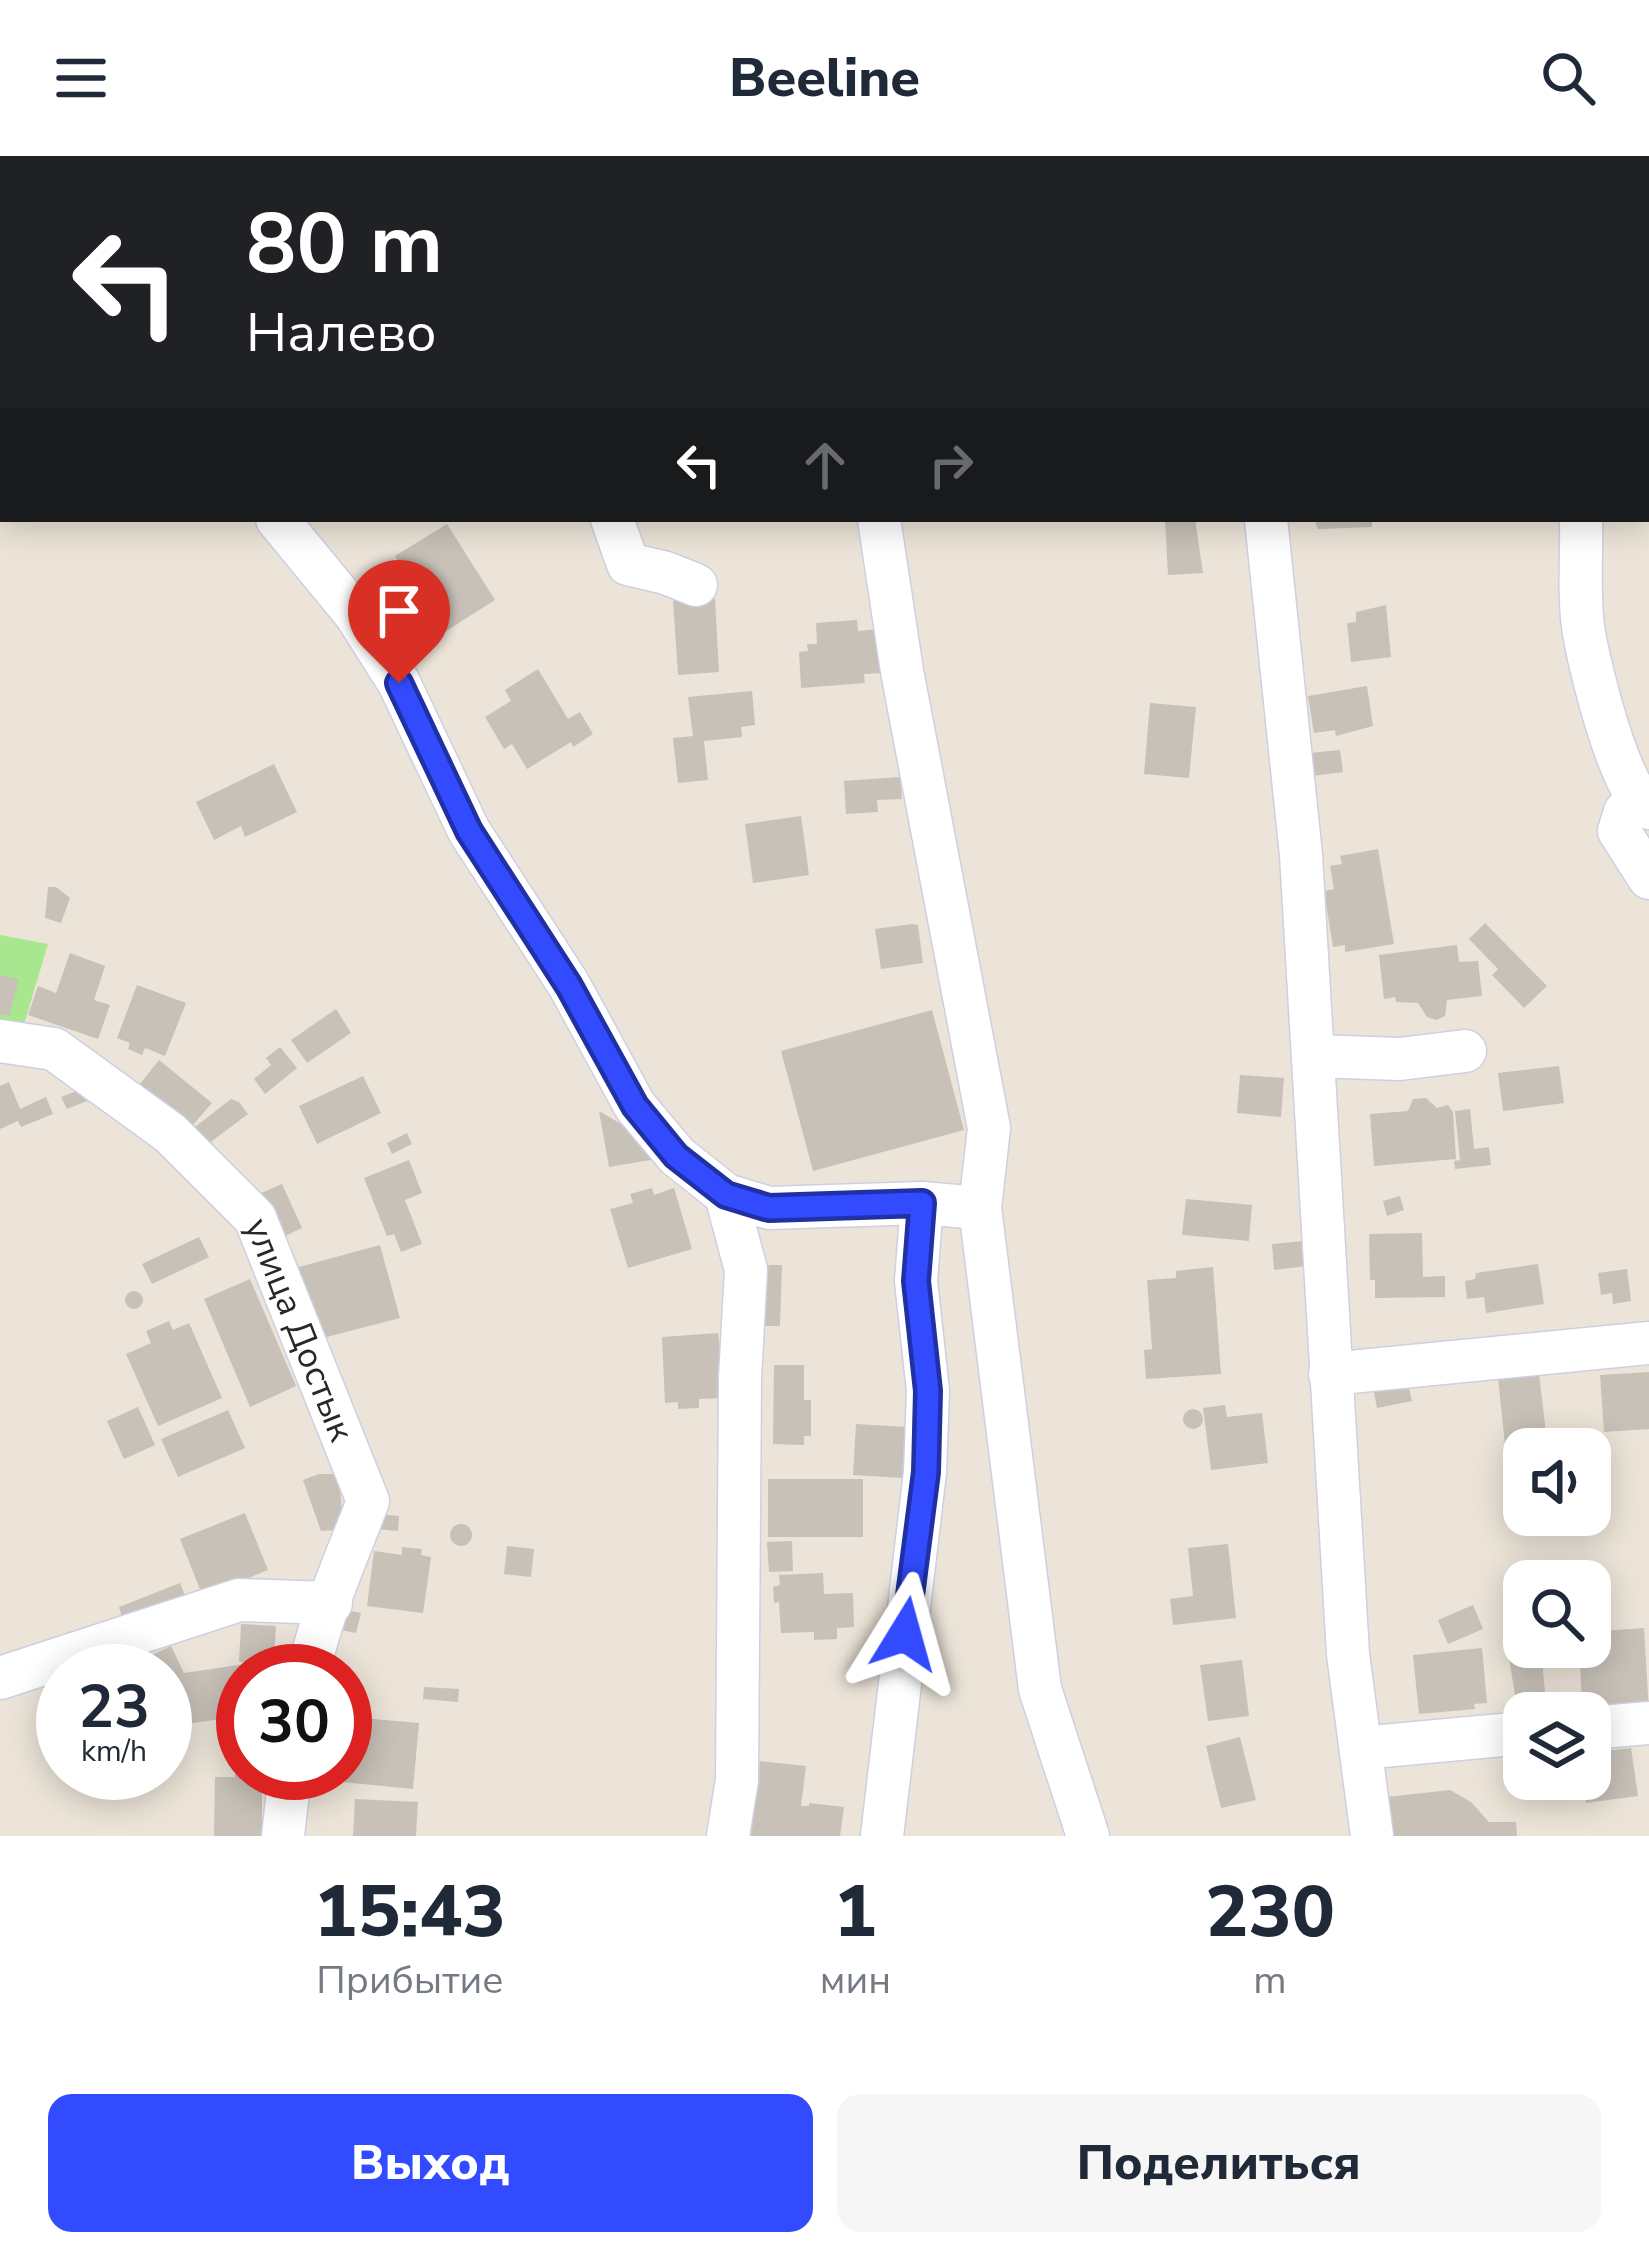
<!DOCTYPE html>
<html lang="ru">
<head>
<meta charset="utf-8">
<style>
	body { margin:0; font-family:"Nunito Sans",sans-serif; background:#f6f6f7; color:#1f2937; height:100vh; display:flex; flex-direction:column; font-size:45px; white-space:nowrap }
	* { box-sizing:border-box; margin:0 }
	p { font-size:39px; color:#747a83 }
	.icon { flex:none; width:66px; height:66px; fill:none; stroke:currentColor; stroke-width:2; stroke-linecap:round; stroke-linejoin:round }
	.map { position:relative; height:1680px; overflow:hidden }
	.sheet { display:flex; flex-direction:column; background:#fff; flex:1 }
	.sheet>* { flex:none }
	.banner { position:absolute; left:0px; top:0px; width:1650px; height:366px; box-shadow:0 6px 30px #0003; background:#202124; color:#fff; overflow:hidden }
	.controls { position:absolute; left:1503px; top:1272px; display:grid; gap:24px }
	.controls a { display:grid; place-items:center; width:108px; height:108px; border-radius:24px; background:#fff; box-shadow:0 6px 30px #0003; font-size:60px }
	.speed { position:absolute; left:36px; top:1488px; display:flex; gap:24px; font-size:60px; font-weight:700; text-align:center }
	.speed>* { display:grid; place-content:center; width:156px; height:156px; border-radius:50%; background:#fff; box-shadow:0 6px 30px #0003; line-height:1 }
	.speed small { font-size:30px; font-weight:400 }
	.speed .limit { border:18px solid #d22; background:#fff; color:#111 }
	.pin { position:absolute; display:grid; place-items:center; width:102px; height:102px; color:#fff; margin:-123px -51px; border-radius:50% 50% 50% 0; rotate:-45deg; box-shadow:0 0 12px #0007 }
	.pin .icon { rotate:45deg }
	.me { position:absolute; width:132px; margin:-66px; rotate:8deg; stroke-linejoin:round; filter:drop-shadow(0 0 9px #0008) }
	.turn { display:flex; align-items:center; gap:42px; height:252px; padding:0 48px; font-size:54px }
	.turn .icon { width:156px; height:156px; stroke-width:2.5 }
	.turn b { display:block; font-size:84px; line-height:102px }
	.lanes { display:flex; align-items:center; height:114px; padding:0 48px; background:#0003; justify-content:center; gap:60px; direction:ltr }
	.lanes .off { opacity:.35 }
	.eta { display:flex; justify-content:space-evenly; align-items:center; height:204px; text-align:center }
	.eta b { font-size:72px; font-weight:800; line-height:84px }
	.cta { display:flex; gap:24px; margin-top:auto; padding:24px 48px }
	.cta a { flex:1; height:138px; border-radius:24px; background:#324bff; color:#fff; font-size:48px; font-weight:800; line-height:138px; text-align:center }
	.cta a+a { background:#f6f6f7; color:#1f2937 }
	header { display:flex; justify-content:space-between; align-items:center; height:156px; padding:0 48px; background:#fff; font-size:54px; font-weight:800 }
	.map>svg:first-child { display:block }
	.green { fill:#a8e690 }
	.building { fill:#c7c1b8 }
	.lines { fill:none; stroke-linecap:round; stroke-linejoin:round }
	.street-casing { stroke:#cdd0e2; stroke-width:45 }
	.street { stroke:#fff; stroke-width:42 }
	.route-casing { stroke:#2031a6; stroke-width:30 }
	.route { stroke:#324bff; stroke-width:21 }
	.labels { text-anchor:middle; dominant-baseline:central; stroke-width:9; stroke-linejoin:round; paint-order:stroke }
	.street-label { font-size:36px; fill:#282828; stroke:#fff }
</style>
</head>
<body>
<header><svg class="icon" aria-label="menu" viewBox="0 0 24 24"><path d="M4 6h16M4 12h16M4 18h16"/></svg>Beeline<svg class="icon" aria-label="search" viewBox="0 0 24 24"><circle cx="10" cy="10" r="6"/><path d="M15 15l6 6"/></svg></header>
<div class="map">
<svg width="1649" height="1680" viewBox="0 0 1649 1680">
	<rect width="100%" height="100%" fill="#ece4d8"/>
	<!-- green -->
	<polygon class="green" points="0,779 48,788 19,885 0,883"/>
	<!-- building -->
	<g class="building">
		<polygon points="1165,363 1195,363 1203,417 1168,419"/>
		<polygon points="1314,363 1372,363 1372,371 1318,373"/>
		<polygon points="447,368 495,444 424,489 385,426 404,414 395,400"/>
		<polygon points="715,443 719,516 678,519 673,445"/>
		<polygon points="1386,449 1391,501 1351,506 1347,467 1356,466 1356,456"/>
		<polygon points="857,464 858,475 881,473 884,517 864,518 865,527 801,532 799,496 808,495 807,488 817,488 816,467"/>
		<polygon points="538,513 568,563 580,556 593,578 573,591 571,586 527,613 512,588 504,593 485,561 511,545 505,534"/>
		<polygon points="1367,530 1373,570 1336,580 1335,574 1314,577 1308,540"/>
		<polygon points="752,535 755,569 741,571 742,581 704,585 708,624 678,627 673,582 693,580 688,541"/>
		<polygon points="1150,547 1196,551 1189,622 1144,618"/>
		<polygon points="1340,594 1343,616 1312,620 1309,597"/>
		<polygon points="274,608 297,656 245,681 241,670 214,684 196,646"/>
		<polygon points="900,621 902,643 877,644 878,656 846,658 844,625"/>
		<polygon points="801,660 809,719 753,727 745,668"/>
		<polygon points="1378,693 1394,788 1345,796 1345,789 1333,791 1324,735 1334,733 1330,710 1342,708 1340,700"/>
		<polygon points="48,731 56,731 70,742 61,767 45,762"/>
		<polygon points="1485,767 1547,830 1524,852 1492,819 1498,813 1469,783"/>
		<polygon points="912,768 918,769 923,807 881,813 875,773"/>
		<polygon points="1457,789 1459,806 1478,805 1482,840 1447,844 1445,860 1436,864 1427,861 1418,847 1396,846 1395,841 1384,843 1379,799"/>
		<polygon points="70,797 105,810 94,844 110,849 98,883 28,859 38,830 56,837"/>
		<polygon points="0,819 19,823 9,860 0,858"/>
		<polygon points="137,829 186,847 165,900 145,892 142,899 128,893 130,887 117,882"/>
		<polygon points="336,853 351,877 307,907 291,884"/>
		<polygon points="932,854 964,974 813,1015 781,895"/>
		<polygon points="280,891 297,912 265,938 254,923 271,909 266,902"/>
		<polygon points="159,904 212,947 192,970 140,928"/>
		<polygon points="1559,910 1564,947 1503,955 1498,917"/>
		<polygon points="1240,919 1284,922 1281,961 1237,957"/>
		<polygon points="363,920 381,957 317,988 299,950"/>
		<polygon points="9,926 20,953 46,941 53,958 21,971 18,965 0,973 0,930"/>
		<polygon points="87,931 92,943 67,953 61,941"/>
		<polygon points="1426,942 1437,952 1448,949 1453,956 1456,1003 1374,1010 1370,958 1408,955 1413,943"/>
		<polygon points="231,943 239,946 248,958 208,988 195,971"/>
		<polygon points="1470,953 1474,993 1489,991 1491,1009 1455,1013 1454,1005 1460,1004 1455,955"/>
		<polygon points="599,955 628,972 656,1003 609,1011"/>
		<polygon points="407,977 412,988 392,998 387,987"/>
		<polygon points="409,1004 422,1037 405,1044 422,1088 401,1096 394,1078 387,1080 364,1022"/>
		<polygon points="282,1028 302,1072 273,1086 252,1041"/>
		<polygon points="652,1032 654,1039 674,1032 692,1093 628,1112 610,1053 633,1047 630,1038"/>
		<polygon points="1400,1040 1404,1054 1387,1060 1383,1045"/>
		<polygon points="1186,1043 1252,1049 1249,1085 1182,1079"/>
		<polygon points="1422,1077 1423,1121 1445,1120 1445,1141 1375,1142 1375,1124 1370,1124 1369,1078"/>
		<polygon points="199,1081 209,1101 152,1128 142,1108"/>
		<polygon points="1304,1085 1307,1110 1274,1114 1272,1088"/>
		<polygon points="380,1089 400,1162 319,1183 299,1111"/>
		<polygon points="1538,1108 1544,1148 1486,1157 1484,1141 1467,1143 1465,1125 1475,1123 1476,1117"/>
		<polygon points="766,1109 782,1109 780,1170 764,1170"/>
		<polygon points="1213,1111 1221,1218 1146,1223 1144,1194 1152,1193 1147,1124 1176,1122 1176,1115"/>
		<polygon points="1627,1113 1631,1145 1613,1148 1612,1137 1601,1139 1598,1117"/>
		<polygon points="250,1123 296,1230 250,1251 204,1143"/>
		<circle cx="134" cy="1144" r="9"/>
		<polygon points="169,1165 173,1174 189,1167 222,1242 158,1270 126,1198 151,1187 146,1175"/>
		<polygon points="718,1177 720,1196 724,1196 722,1242 699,1243 699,1252 678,1253 678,1246 665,1247 662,1181"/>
		<polygon points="774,1209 804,1209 804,1244 811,1244 811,1280 804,1280 804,1289 773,1288"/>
		<polygon points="1649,1216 1649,1273 1604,1276 1600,1219"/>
		<polygon points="1539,1217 1546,1277 1524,1279 1525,1287 1505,1289 1498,1222"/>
		<polygon points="1372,1227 1408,1229 1412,1245 1377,1252"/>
		<polygon points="1225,1249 1227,1261 1262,1257 1268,1307 1211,1314 1203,1252"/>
		<polygon points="138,1251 155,1289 124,1303 107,1265"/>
		<circle cx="1193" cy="1263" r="10"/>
		<polygon points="228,1254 245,1292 178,1321 161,1283"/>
		<polygon points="856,1268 906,1271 903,1322 853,1319"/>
		<polygon points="1596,1278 1601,1311 1590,1313 1590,1293 1566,1293 1564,1284"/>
		<polygon points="319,1318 333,1318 340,1330 343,1374 321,1375 303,1324"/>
		<rect x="768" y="1323" width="95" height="58"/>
		<polygon points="245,1357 268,1414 203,1441 180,1383"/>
		<polygon points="376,1358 399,1360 398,1375 375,1373"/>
		<circle cx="461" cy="1379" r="11"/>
		<polygon points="792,1385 793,1415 769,1416 767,1386"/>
		<polygon points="1228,1388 1236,1462 1173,1469 1170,1443 1193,1440 1188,1392"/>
		<polygon points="507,1390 534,1393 531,1421 504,1418"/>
		<polygon points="402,1391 422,1393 421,1399 431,1401 423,1457 367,1450 374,1395 402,1399"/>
		<polygon points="823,1417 824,1438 853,1437 854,1471 837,1472 837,1483 814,1484 814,1476 781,1477 779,1446 774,1447 773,1431 780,1429 779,1419"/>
		<polygon points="180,1427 186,1442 124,1467 119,1451"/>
		<polygon points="1473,1449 1483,1473 1448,1488 1438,1464"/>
		<polygon points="345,1454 361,1457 356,1477 341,1474"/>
		<polygon points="241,1468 276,1470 273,1515 261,1515 246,1508 247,1515 243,1515 243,1560 165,1571 165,1515 118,1515 171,1490 184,1517 245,1508 239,1505"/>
		<polygon points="1644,1472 1649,1556 1589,1557 1588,1546 1582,1547 1580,1508 1585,1508 1583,1491 1590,1491 1590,1476"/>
		<polygon points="1524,1481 1524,1491 1541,1491 1545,1537 1515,1539 1506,1483"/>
		<polygon points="1482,1492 1487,1547 1474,1548 1475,1553 1419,1558 1413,1499"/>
		<polygon points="1242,1504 1249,1560 1208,1565 1200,1509"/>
		<polygon points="424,1531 459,1533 458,1546 423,1543"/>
		<polygon points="362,1562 419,1567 413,1633 342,1626 345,1598 359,1599"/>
		<polygon points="1240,1581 1256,1644 1221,1652 1206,1590"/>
		<polygon points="1631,1592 1638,1640 1586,1647 1583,1623 1590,1623 1590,1597"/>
		<polygon points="760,1605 806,1610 801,1650 809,1650 809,1647 844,1651 840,1680 751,1680"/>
		<polygon points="235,1614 262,1617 262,1680 214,1680 215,1621 235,1621"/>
		<polygon points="1450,1634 1471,1646 1489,1666 1516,1666 1517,1680 1392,1680 1387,1641"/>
		<polygon points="355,1643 418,1646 416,1680 353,1680"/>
	</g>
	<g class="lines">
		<defs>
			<g id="street">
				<polyline points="500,0 501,3"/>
				<polyline points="825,0 825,3"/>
				<polyline points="1240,0 1240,3"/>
				<polyline points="1516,0 1517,3"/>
				<polyline points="1606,0 1607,3"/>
				<polyline points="0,49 3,52"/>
				<polyline points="1647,85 1649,89"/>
				<polyline points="277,363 356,459 399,527 469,675 569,829 635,950 677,1000 726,1039 769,1052 922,1047 980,1052"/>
				<polyline points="612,363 628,408 666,417 696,429"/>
				<polyline points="879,363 902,515 989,972 980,1052 1040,1533 1088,1680"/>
				<polyline points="1266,363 1301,699 1348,1498 1372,1680"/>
				<path d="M 1581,363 C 1582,400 1578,441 1584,477 C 1590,512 1620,637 1649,652"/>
				<polyline points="1641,648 1625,656 1619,675 1649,722"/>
				<path id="s1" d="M 0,885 L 54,893 L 170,977 L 255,1062 L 368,1345 C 347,1401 321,1457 309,1515"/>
				<polyline points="1315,900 1400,903 1465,895"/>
				<polyline points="726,1039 746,1114 740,1222 737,1624 728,1680"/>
				<polyline points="1330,1218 1649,1187"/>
				<polyline points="0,1522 239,1444 331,1447"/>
				<polyline points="1590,1572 1649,1567"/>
				<polyline points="1361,1592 1524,1577"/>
				<polyline points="283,1680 290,1617"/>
				<polyline points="882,1680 925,1316 928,1235 916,1125 922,1047"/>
			</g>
		</defs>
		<!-- street casing -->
		<use href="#street" class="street-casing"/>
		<!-- street -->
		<use href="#street" class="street"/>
	</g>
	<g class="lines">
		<defs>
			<polyline id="route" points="399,527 469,675 569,830 635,950 676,1000 726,1039 769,1052 922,1047 916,1125 928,1235 926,1316 905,1478"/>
		</defs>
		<!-- route casing -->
		<use href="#route" class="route-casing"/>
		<!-- route -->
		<use href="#route" class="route"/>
	</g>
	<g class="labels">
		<!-- street labels -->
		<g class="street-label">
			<text stroke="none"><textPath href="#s1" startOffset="438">улица Достык</textPath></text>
		</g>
	</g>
</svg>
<div class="controls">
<a><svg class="icon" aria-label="sound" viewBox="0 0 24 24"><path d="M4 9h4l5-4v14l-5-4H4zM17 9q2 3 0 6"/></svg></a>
<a><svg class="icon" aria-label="search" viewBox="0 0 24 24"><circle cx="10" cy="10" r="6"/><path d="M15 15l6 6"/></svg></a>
<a><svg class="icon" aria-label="layers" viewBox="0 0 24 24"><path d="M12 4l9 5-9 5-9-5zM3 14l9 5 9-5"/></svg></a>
</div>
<div class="speed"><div>23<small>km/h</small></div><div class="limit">30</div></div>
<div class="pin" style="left:399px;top:527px;background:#d93025"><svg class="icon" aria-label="arrive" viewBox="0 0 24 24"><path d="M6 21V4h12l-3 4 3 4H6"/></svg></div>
<svg class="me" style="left:905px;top:1478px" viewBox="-20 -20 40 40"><path d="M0-17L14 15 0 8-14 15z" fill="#324bff" stroke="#fff" stroke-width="4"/></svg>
<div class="banner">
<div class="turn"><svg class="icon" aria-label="left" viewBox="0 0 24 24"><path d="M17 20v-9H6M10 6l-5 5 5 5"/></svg><div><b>80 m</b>Налево</div></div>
<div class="lanes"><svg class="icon" aria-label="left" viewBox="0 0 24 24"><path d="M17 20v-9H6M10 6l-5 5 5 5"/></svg><svg class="icon off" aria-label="ahead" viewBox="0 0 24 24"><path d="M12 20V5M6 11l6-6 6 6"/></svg><svg class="icon off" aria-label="right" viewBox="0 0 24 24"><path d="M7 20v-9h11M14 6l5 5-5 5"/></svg></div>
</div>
</div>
<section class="sheet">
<div class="eta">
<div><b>15:43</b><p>Прибытие</p></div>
<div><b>1</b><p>мин</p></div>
<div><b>230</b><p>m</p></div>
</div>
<div class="cta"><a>Выход</a><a>Поделиться</a></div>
</section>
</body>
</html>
